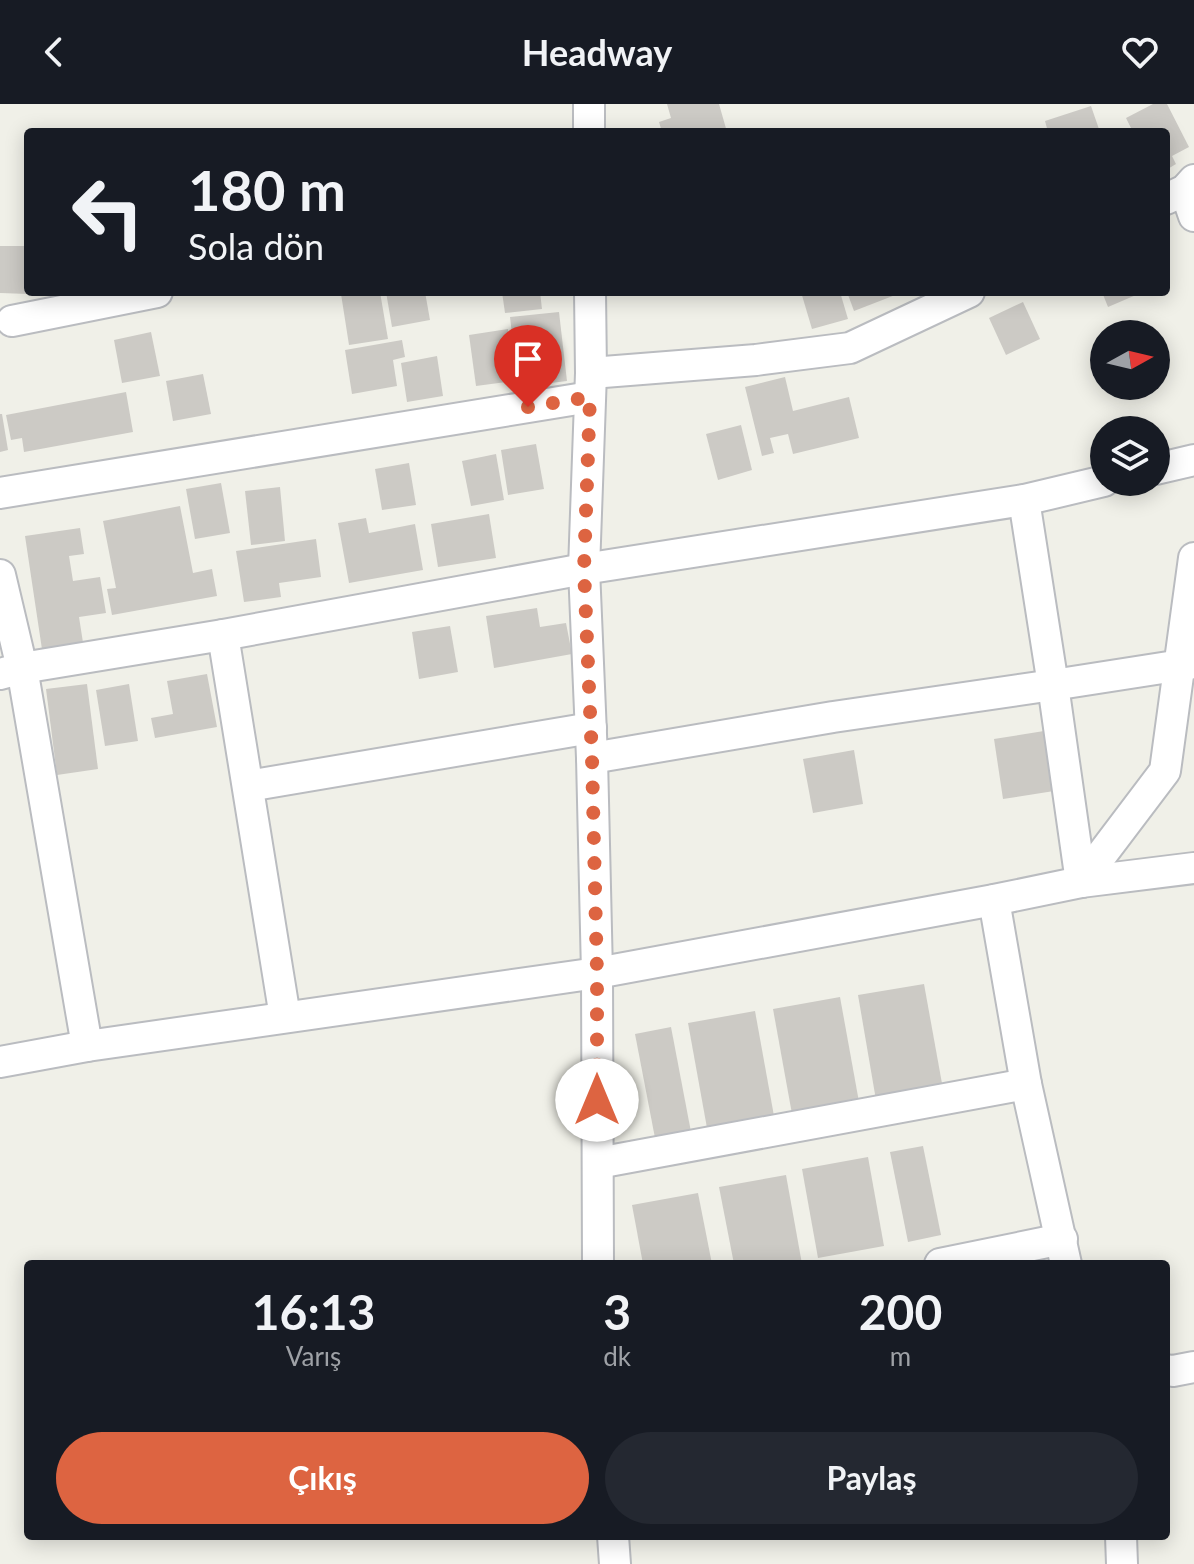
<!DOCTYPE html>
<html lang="tr">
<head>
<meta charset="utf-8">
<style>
	body { margin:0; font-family:Lato,sans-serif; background:#242831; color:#f1f3f6; height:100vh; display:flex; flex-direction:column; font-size:30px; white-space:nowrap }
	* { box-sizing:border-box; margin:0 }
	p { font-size:26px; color:#9ea1a6 }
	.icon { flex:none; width:44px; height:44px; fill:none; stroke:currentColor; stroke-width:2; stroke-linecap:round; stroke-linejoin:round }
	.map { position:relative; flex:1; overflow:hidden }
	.drawer { position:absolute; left:24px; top:1156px; width:1146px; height:280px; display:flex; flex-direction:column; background:#171b24; border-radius:8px; box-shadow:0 4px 20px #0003 }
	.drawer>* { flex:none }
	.guide { position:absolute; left:24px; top:24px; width:1146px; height:168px; border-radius:8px; box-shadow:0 4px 20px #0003; background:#171b24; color:#f1f3f6; overflow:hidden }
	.needle { width:52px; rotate:82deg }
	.tools { position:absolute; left:1090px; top:216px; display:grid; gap:16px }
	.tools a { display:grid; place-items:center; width:80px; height:80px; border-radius:50%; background:#171b24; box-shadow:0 4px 20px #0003; font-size:40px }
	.pin { position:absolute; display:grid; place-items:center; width:68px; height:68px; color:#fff; margin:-82px -34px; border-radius:50% 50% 50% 0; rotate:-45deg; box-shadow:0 0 8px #0007 }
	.pin .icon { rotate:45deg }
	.me { position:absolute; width:88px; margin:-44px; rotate:0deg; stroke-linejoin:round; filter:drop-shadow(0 0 6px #0008) }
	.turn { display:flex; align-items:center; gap:28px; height:168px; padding:0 32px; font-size:36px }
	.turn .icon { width:104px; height:104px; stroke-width:2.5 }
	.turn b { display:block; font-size:56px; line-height:68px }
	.eta { display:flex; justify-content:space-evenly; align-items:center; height:136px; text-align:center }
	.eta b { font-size:48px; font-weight:700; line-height:56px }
	.cta { display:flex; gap:16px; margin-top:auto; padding:16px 32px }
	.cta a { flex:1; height:92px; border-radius:48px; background:#dd6441; color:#fff; font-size:32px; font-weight:700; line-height:92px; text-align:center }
	.cta a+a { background:#242831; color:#f1f3f6 }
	header { display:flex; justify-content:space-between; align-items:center; height:104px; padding:0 32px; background:#171b24; font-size:36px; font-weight:700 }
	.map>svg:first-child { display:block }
	.building { fill:#cccac5 }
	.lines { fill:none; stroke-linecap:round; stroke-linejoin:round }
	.street-casing { stroke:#babcc0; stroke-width:34 }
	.street { stroke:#fff; stroke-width:30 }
	.route { stroke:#dd6441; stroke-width:14; stroke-dasharray:0 25.2 }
</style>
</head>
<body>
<header><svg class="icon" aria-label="back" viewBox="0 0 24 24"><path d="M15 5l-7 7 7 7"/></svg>Headway<svg class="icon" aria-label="heart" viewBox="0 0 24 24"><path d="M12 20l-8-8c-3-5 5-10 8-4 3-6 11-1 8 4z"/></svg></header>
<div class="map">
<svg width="1194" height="1460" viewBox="0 0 1194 1460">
	<rect width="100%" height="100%" fill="#f0f0e8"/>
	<!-- building -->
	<g class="building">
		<polygon points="667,0 719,0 727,28 662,28 659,18 671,14"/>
		<polygon points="1153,0 1167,0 1189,43 1172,52 1176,60 1166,66 1166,28 1133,28 1126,14"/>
		<polygon points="1091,2 1100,28 1048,28 1045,17"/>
		<polygon points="0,142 28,142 28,190 0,189"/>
		<polygon points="353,188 380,188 388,235 349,241 341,190"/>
		<polygon points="386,188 425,188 430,216 392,223"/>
		<polygon points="502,188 540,188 542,205 505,209"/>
		<polygon points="801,188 840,188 848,215 812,225"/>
		<polygon points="847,188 903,188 854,207"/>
		<polygon points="1102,188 1143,188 1108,203"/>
		<polygon points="1023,198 1040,235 1006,251 989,214"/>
		<polygon points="559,208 567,277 518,283 510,213"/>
		<polygon points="508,225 514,277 476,282 469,231"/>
		<polygon points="151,228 160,272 122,279 114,236"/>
		<polygon points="402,236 405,253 393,256 397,282 352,290 345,246"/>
		<polygon points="437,252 443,292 407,298 401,259"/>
		<polygon points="203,270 211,310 173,317 166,277"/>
		<polygon points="785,273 793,307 849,293 859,334 793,350 788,330 770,334 774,349 762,352 745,283"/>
		<polygon points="126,288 133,328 24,348 22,334 11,336 6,311"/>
		<polygon points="0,310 2,310 8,346 0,348"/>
		<polygon points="741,321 752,366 718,376 706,330"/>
		<polygon points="536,340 544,385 508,391 501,346"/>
		<polygon points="496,350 504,396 471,402 462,357"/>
		<polygon points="409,359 416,401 382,406 375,365"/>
		<polygon points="221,379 230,429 195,435 186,385"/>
		<polygon points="280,383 285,437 251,441 245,387"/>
		<polygon points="180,402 193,469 212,465 217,492 112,511 107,485 116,484 103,417"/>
		<polygon points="489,410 496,454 438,463 431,420"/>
		<polygon points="366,414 369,429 415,420 423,466 349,479 338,419"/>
		<polygon points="80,424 84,450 69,452 73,477 100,473 106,509 79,513 84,545 43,552 25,432"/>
		<polygon points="316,435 321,473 279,479 281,493 244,498 236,447"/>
		<polygon points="537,504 540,523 566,519 572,550 494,564 486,512"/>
		<polygon points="450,522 458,568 419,575 412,528"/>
		<polygon points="207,570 217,623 155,634 151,614 173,610 167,577"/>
		<polygon points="87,580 98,665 57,671 46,585"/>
		<polygon points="129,580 138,637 105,642 96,586"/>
		<polygon points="1044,627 1054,687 1003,695 994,635"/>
		<polygon points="854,646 863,700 813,709 803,655"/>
		<polygon points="924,880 943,985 876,996 858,891"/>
		<polygon points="840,893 859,998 792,1010 773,905"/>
		<polygon points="755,907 774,1012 707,1024 688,919"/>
		<polygon points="671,923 691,1028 655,1034 635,930"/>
		<polygon points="923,1042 941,1131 908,1138 890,1048"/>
		<polygon points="868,1053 884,1142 818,1154 802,1065"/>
		<polygon points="786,1071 802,1160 734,1160 719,1083"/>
		<polygon points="698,1089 712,1160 643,1160 632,1101"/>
	</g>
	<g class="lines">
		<defs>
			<g id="street">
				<polyline points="589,0 589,28"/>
				<polyline points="1185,86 1194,112"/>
				<polyline points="1166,95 1185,86 1194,76"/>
				<polyline points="590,188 591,269 584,465 592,654 597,869 598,1160"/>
				<polyline points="12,217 157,188"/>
				<polyline points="591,269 756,256 850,244 969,188"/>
				<polyline points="1156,365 1194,356"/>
				<polyline points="0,389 590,293"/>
				<polyline points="1024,396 1053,581 1081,778"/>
				<polyline points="0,471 22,564 87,942"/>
				<polyline points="223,531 285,913"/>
				<polyline points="0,570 22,564 223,531 584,465 1024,396 1104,377"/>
				<polyline points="592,654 833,613 1053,581 1194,559"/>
				<polyline points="248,682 591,624"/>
				<polyline points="1081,778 1165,667 1194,454"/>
				<polyline points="994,796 1026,980 1066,1160"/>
				<polyline points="0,958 87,942 597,869 994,796 1081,778 1194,764"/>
				<polyline points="598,1059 1026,980"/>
				<polyline points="940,1160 1062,1135"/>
				<polyline points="1166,1266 1173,1267 1194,1263"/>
				<polyline points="613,1432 615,1460"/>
				<polyline points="1121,1432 1122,1460"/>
			</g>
		</defs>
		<!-- street casing -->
		<use href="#street" class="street-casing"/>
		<!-- street -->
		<use href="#street" class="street"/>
	</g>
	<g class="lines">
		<!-- route -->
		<polyline class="route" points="528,303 590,293 584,465 592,654 597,869 597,996"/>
	</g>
</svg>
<div class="tools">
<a><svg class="needle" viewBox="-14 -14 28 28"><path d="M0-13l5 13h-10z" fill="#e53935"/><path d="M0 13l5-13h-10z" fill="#9ea1a6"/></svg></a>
<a><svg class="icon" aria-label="layers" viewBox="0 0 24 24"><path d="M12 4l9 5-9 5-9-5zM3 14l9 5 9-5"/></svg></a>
</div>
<div class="pin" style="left:528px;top:303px;background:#d93025"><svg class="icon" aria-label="arrive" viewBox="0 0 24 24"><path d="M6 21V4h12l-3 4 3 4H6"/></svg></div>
<svg class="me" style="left:597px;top:996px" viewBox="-20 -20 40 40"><circle r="19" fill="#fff"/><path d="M0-13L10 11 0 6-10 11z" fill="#dd6441"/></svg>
<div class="guide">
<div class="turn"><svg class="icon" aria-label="left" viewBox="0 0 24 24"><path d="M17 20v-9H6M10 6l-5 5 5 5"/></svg><div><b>180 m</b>Sola dön</div></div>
</div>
<section class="drawer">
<div class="eta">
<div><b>16:13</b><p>Varış</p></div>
<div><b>3</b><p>dk</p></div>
<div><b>200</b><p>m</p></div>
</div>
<div class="cta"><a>Çıkış</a><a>Paylaş</a></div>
</section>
</div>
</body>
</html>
